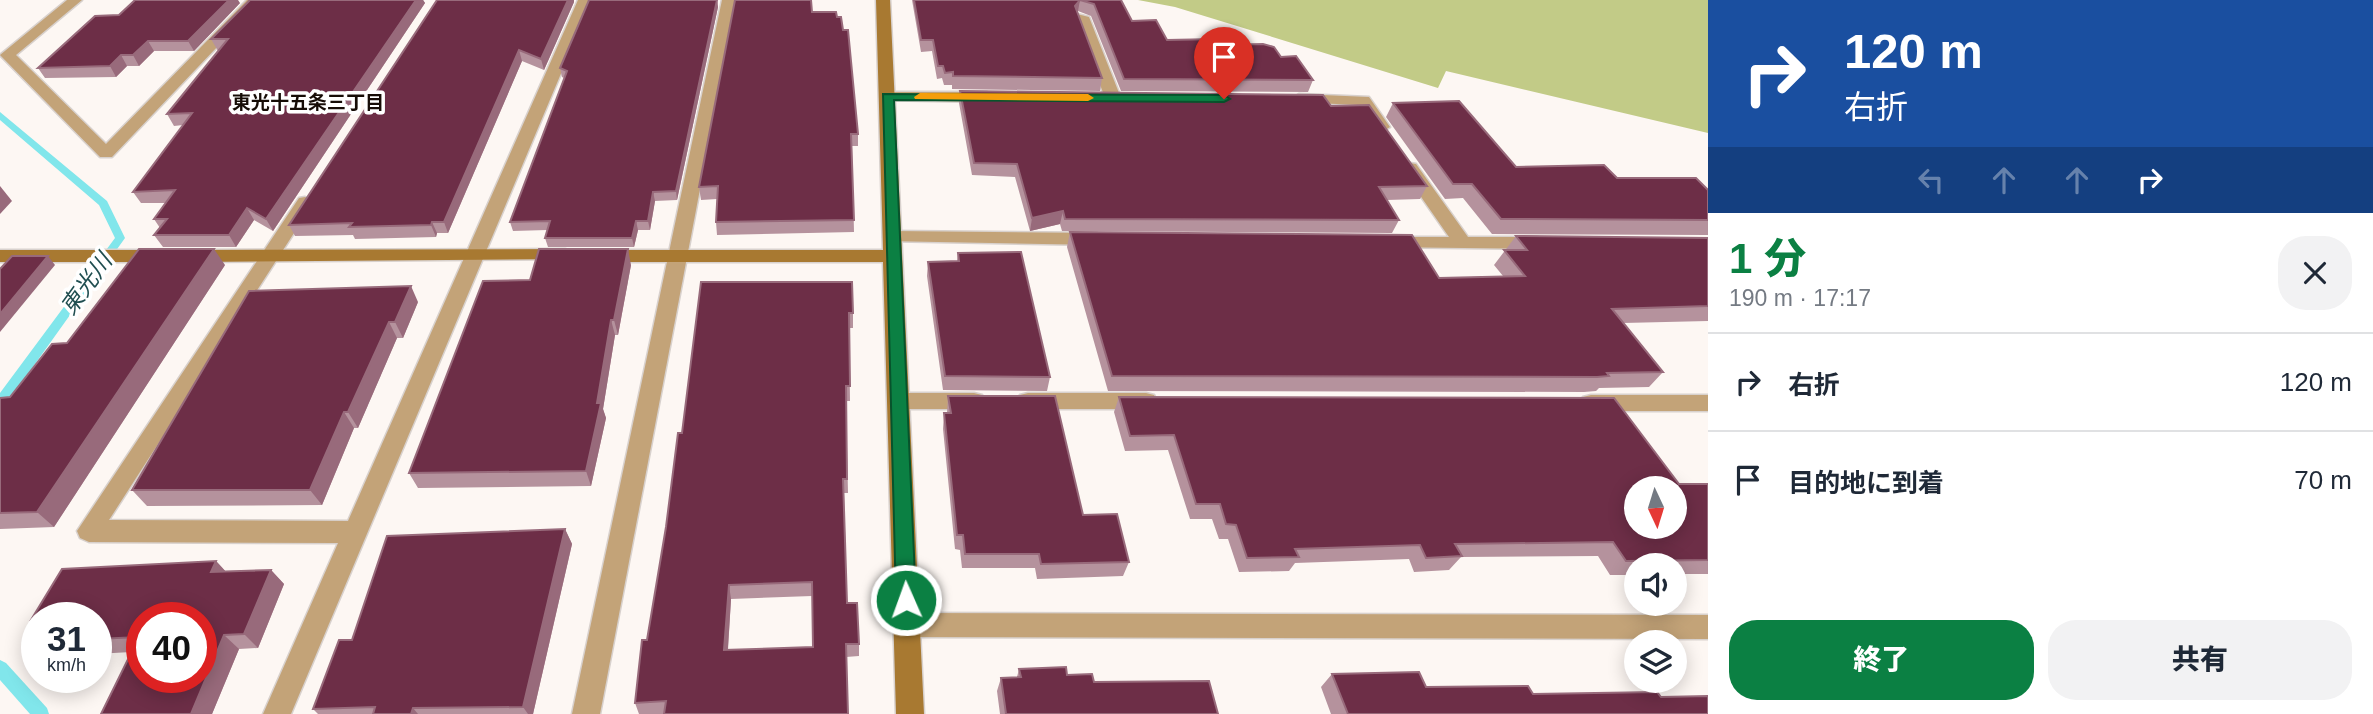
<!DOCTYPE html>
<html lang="ja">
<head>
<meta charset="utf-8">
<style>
	body { margin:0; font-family:Arial,"Noto Sans JP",sans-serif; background:#f2f2f3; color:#1f2937; height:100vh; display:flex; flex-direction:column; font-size:26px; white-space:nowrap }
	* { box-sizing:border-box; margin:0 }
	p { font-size:23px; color:#747a83 }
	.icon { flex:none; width:38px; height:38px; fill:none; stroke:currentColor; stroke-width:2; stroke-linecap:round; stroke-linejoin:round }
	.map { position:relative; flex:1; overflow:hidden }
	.panel { display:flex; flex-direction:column; background:#fff; width:665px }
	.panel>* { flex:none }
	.hud { background:#1a4fa0; color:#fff; overflow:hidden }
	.needle { width:46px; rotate:176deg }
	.buttons { position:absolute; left:1624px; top:476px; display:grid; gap:14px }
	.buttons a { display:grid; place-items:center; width:63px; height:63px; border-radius:50%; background:#fff; box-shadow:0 4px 18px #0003; font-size:35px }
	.speed { position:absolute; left:21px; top:602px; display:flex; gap:14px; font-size:35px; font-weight:700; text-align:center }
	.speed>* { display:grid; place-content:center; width:91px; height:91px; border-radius:50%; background:#fff; box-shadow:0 4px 18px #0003; line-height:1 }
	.speed small { font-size:18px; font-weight:400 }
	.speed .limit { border:10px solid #d22; background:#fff; color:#111 }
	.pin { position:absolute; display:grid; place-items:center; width:60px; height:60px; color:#fff; margin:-72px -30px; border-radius:50% 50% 50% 0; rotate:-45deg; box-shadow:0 0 7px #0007 }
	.pin .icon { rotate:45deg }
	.me { position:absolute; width:77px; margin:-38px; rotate:358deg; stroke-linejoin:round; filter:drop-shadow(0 0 5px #0008) }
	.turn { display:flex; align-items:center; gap:24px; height:147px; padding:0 21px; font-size:32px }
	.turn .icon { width:91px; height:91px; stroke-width:2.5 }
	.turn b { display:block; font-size:49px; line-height:60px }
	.lanes { display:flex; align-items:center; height:66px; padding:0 21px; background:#0003; justify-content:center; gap:35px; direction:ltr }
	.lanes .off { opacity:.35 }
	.round { display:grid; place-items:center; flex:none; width:74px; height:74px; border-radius:28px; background:#f2f2f3 }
	.head { display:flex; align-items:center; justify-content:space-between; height:119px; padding:0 21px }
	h1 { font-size:42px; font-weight:800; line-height:52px; color:#0b8043 }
	.action { display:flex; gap:14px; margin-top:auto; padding:14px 21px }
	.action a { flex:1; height:80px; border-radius:28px; background:#0b8043; color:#fff; font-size:28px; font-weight:800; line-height:80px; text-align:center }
	.action a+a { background:#f2f2f3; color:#1f2937 }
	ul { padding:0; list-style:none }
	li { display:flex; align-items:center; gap:21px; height:98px; padding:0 21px; border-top:2px solid #e0e1e3 }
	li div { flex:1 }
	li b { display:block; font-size:26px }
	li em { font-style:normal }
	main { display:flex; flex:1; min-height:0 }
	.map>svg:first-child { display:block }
	.green { fill:#c2cb87 }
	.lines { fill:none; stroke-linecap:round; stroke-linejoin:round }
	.stream { fill:#81e6eb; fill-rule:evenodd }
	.lane-casing { stroke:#d8d1cd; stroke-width:3 }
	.street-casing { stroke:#d8d1cd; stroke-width:3 }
	.secondary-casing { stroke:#d8d1cd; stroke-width:3 }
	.lane { fill:#c3a378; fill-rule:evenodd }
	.street { fill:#c3a378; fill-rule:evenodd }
	.secondary { fill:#a87931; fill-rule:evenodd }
	.wall { fill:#b5929d; fill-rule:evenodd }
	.shaded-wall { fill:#986a7b }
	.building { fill:#6d2e47; stroke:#986a7b; stroke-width:2; fill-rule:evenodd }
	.route { fill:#0b8043; stroke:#07532c; stroke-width:2 }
	.slow { fill:#f59e0b }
	.labels { text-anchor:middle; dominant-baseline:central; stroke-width:7; stroke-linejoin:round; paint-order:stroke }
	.far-neighbourhood-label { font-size:19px; font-weight:bold; fill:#160c06; stroke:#fff }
	.water-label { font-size:23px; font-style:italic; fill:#204e50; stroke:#fff }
</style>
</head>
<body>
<main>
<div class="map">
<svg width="1708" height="714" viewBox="0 0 1708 714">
	<rect width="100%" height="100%" fill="#fdf7f3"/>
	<!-- green -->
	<polygon class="green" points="1138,0 1708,0 1708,133 1446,71 1438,88 1175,7"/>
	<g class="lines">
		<!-- stream -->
		<g class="stream">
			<polygon points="0,112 107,201 125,238 5,406 0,408 0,393 115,238 99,205 0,120"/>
			<polygon points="0,660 6,663 47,708 49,714 30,714 0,680"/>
		</g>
		<defs>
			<polygon id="lane" points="1077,14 1089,17 1121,98 1118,101 1113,103 1105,98 1075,17"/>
			<g id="street">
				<polygon points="67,0 82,0 16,55 106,144 247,0 262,0 112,157 100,157 0,55"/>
				<polygon points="578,0 592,0 291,714 263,714 338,543 89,542 80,538 77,531 299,198 305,197 314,202 109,520 348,521"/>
				<polygon points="722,0 736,0 600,714 572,714"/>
				<polygon points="888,92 987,92 995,97 987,102 883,100 880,97"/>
				<polygon points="1299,94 1369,97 1390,127 1382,132 1376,130 1358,105 1293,102 1291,99"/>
				<polygon points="1410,163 1416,164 1468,237 1538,237 1547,243 1538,249 1381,247 1379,243 1388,237 1449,237 1401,168"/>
				<polygon points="892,231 1097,233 1106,239 1097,245 885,241 883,237 885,233"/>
				<polygon points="900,393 974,393 982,395 985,401 982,407 974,409 900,409 892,407 889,401 892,395"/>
				<polygon points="1028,393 1146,393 1154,395 1157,401 1154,407 1146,409 1028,409 1020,407 1017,401 1020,395"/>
				<polygon points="1591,395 1708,395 1708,411 1591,411 1583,409 1580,403 1583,397"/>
				<polygon points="907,613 1708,615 1708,639 907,637 898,634 894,625 898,616"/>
			</g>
			<g id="secondary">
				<polygon points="876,0 890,0 924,714 896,714 883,262 601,262 592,256 601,250 883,250"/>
				<polygon points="565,249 572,251 574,255 572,259 191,262 182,256 191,250"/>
				<polygon points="0,250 159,250 168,256 159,262 0,262"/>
			</g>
		</defs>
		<!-- lane casing -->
		<use href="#lane" class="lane-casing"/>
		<!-- street casing -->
		<use href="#street" class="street-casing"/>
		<!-- secondary casing -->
		<use href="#secondary" class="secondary-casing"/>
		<!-- lane -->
		<use href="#lane" class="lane"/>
		<!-- street -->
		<use href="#street" class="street"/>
		<!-- secondary -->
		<use href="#secondary" class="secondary"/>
	</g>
	<!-- wall -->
	<g class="wall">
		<polygon points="250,0 423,0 425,3 273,231 254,220 236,247 163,247 154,235 160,228 154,219 166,203 141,203 133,192 183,125 174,126 167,114 218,51 211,39"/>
		<polygon points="437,0 574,0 574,2 544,70 522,61 448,233 437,233 436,237 355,239 353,235 295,236 289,225"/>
		<polygon points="717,0 718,7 677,200 655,201 650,230 638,230 634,247 548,247 545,238 547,230 513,231 510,222 564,78 562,77 560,68"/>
		<polygon points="912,0 1121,0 1132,21 1167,40 1220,45 1281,57 1313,80 1308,92 1121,91 1091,16 1078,11 1077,12 1102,78 1100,91 952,89 952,85 944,85 942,78 937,79 932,51 921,52"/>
		<polygon points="240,3 194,51 154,51 139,66 127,66 116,77 45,78 38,68 119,15"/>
		<polygon points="812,12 837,17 843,30 858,134 858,146 852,146 854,232 717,235 716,222 717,199 701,200 699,187"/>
		<polygon points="960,91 1331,106 1427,186 1420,199 1387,200 1399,220 1392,233 1062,231 1060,224 1030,231 1015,177 972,175 959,103"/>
		<polygon points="1393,103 1516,167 1708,190 1708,235 1492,234 1463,198 1445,199 1386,117"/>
		<polygon points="1070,232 1439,278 1503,276 1494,265 1516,236 1708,238 1708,321 1623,323 1663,372 1649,387 1599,388 1596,391 1584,392 1108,391 1067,247"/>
		<polygon points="958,253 1050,377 1047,391 943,390 927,276 928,262 957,261"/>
		<polygon points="225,265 54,527 0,529 0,398 10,397 67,343"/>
		<polygon points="631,265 618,335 615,335 603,409 606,418 591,486 418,488 409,473 530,280"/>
		<path d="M 701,282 L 853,313 L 853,328 L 849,328 L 850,401 L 846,401 L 848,493 L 844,493 L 847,603 L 859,644 L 859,656 L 846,657 L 664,714 L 639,714 L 635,703 L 647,640 L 682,433 ZM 812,596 L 813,647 L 728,650 L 731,599 Z"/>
		<polygon points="418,302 403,338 397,338 358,428 354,428 322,505 147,506 132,490"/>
		<polygon points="948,396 1083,515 1129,562 1123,576 1037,579 1035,568 962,568 960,550 955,549 943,429 944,413 947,413"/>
		<polygon points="1119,397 1679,484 1708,484 1708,574 1675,574 1675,565 1636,565 1636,575 1610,575 1598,556 1461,557 1449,570 1414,572 1409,559 1295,563 1289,571 1239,572 1228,539 1219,539 1212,519 1190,519 1168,450 1125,451 1114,412"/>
		<polygon points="565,529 572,544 533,714 318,714 313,709 352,640"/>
		<path d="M 216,561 L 225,571 L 271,570 L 284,584 L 258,648 L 239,649 L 212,714 L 101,714 L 131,652 L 96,654 L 96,618 L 37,618 L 37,624 L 31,620 L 62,569 ZM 142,618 L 201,618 L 201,677 L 142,677 Z"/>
		<polygon points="1019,669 1067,675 1218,714 1000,714 997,691 1001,678 1017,677"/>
		<polygon points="1332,674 1426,687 1533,694 1661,697 1708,714 1331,714 1321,687"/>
	</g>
	<!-- shaded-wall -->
	<g class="shaded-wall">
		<polygon points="229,0 238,0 240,3 194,51 188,41"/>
		<polygon points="416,0 423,0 425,3 273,231 266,219"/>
		<polygon points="568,0 574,0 574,2 544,70 541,59"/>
		<polygon points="717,0 718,7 677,200 676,191"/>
		<polygon points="1080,0 1078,11 1073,18 1075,6"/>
		<polygon points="148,41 154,51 139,66 133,55"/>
		<polygon points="519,50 522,61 448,233 444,222"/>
		<polygon points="121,55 127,66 116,77 110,66"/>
		<polygon points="0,186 12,201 0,214"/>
		<polygon points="653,192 655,201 650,230 648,221"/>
		<polygon points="247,208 254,220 236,247 229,235"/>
		<polygon points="1063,211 1060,224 1030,231 1032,218"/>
		<polygon points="636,221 638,230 634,247 632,238"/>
		<polygon points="432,222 437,233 436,237 431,225"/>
		<polygon points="214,249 225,265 54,527 37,512"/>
		<polygon points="628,249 631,265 618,335 614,320"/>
		<polygon points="48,256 55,265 0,332 0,314"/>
		<polygon points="411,286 418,302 403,338 395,322"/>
		<polygon points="611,320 615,335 603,409 606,418 591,486 586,471"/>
		<polygon points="389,322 397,338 358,428 348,412"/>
		<polygon points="344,412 354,428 322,505 310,490"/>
		<polygon points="565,529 572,544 533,714 528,714 523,707"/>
		<polygon points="216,561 230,576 211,572"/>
		<polygon points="271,570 284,584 258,648 244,634"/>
		<polygon points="729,585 731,599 727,662 724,650"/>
		<polygon points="224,635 239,649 212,714 191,714"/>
		<polygon points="413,708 418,714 411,714"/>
	</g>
	<!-- building -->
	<g class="building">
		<polygon points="135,0 229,0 188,41 148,41 133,55 121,55 110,66 38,68 95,16 119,15"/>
		<polygon points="250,0 416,0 266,219 247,208 229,235 154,235 167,219 154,219 175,190 133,192 192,113 167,114 228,39 211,39"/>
		<polygon points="437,0 568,0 541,59 519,50 444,222 432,222 431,225 349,227 352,223 289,225"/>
		<polygon points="589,0 717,0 676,191 653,192 648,221 636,221 632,238 545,238 550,221 510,222 567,71 560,68"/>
		<polygon points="735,0 811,0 812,12 836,12 837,17 841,17 843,30 848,30 858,134 851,134 854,220 716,222 718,186 699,187"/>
		<polygon points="914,0 1080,0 1075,6 1102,78 953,76 953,72 945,73 943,66 938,66 933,40 921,40"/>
		<polygon points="1080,0 1121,0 1132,21 1156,20 1167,40 1217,39 1220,45 1263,44 1274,47 1281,57 1296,56 1313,80 1124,79 1094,4"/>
		<polygon points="960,91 1323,95 1331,106 1369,105 1427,186 1379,187 1399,220 1065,219 1063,211 1032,218 1017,164 974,163"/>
		<polygon points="1459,101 1516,167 1604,165 1617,178 1696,178 1708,190 1708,220 1501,219 1472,184 1453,184 1393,103"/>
		<polygon points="1070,232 1412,235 1439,278 1525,276 1504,250 1527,250 1516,236 1708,238 1708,306 1612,309 1663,372 1607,373 1609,376 1597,377 1112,376"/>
		<polygon points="139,249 214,249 37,512 0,513 0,398 10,397 52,344 67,343"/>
		<polygon points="539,249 628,249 614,320 611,320 597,403 601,403 586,471 409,473 483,281 530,280"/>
		<polygon points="1021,252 1050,377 945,376 928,262 959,261 958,253"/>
		<polygon points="12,256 48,256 0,314 0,269"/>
		<path d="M 701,282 L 852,282 L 853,313 L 849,313 L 850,386 L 846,386 L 847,479 L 843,479 L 847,603 L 857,603 L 859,644 L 846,644 L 848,714 L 664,714 L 666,701 L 635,703 L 642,640 L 647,640 L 666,527 L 678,433 L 682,433 ZM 812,582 L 813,647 L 724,650 L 729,585 Z"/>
		<polygon points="411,286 395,322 389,322 348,412 344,412 310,490 132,490 249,291"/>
		<polygon points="948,396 1055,396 1083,515 1117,514 1129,562 1041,564 1039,554 965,554 963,535 957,535 944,413 951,413"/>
		<path d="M 1119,397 L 1614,398 L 1679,484 L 1708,484 L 1708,560 L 1626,561 L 1613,542 L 1455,544 L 1462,556 L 1426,558 L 1420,545 L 1295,549 L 1299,557 L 1247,558 L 1236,525 L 1226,524 L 1220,504 L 1196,504 L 1174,435 L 1130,436 ZM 1636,488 L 1675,488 L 1675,527 L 1636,527 Z"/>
		<polygon points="565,529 523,707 413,708 411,714 373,714 375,707 313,709 339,640 352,640 387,536"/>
		<path d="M 216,561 L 211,572 L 271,570 L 244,634 L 224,635 L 191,714 L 101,714 L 139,637 L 96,639 L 96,618 L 37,618 L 37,620 L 31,620 L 62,569 ZM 142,618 L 201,618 L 201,677 L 142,677 Z"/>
		<polygon points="1066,667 1067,675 1092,674 1094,682 1209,681 1218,714 1006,714 1001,678 1021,677 1019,669"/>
		<polygon points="1419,672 1426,687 1528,686 1533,694 1657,692 1661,697 1708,696 1708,714 1348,714 1332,674"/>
	</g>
	<!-- route -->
	<polygon class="route" points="883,94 1224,95 1230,99 1224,102 894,100 916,600 913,606 906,609 899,606 896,600"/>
	<!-- slow -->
	<polygon class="slow" points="920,93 1088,94 1094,98 1088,101 915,99 914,97"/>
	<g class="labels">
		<!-- far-neighbourhood labels -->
		<g class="far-neighbourhood-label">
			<text x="308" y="102">東光十五条三丁目</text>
		</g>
		<!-- water labels -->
		<g class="water-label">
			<text transform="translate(86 284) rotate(-54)">東光川</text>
		</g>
	</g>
</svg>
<div class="buttons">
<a><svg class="needle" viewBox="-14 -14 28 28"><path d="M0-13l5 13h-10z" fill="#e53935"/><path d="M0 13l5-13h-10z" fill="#747a83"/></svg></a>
<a><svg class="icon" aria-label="sound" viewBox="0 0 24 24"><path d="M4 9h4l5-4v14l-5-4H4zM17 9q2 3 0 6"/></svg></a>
<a><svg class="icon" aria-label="layers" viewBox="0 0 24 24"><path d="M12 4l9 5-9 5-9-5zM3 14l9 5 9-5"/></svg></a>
</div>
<div class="speed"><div>31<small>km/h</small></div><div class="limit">40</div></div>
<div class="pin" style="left:1224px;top:99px;background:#d93025"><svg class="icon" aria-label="arrive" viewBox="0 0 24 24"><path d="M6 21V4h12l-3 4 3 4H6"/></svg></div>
<svg class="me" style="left:906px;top:600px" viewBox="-20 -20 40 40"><circle r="17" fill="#0b8043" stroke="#fff" stroke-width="3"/><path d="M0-11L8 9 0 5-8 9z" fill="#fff"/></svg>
</div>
<section class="panel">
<div class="hud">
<div class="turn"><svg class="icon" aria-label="right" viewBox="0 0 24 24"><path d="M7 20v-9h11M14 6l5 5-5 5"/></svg><div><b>120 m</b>右折</div></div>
<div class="lanes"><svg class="icon off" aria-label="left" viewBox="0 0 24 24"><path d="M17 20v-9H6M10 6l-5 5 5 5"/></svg><svg class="icon off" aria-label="ahead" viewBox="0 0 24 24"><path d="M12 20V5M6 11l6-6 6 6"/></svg><svg class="icon off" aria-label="ahead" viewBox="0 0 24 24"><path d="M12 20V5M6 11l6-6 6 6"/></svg><svg class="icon" aria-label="right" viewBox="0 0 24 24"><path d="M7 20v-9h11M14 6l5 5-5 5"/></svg></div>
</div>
<div class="head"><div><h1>1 分</h1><p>190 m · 17:17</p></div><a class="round"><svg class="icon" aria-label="close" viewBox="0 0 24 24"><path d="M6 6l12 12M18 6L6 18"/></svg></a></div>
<ul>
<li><svg class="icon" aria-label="right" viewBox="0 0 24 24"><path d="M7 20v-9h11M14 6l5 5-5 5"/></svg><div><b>右折</b></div><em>120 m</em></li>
<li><svg class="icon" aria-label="arrive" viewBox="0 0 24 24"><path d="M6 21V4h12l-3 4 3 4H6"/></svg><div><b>目的地に到着</b></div><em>70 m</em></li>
</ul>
<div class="action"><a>終了</a><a>共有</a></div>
</section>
</main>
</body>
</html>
